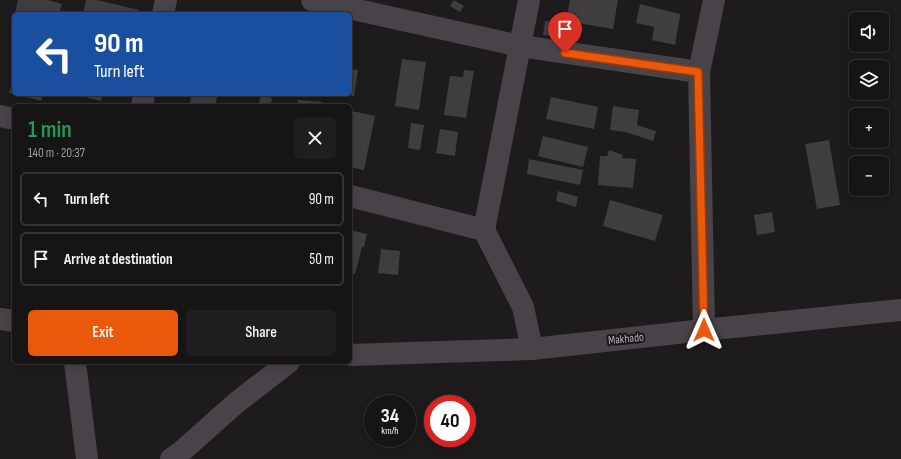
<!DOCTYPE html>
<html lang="en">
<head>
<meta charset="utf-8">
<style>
	body { margin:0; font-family:"Sofia Sans Condensed",sans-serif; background:#1f1d1e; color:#f1f3f6; height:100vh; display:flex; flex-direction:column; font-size:15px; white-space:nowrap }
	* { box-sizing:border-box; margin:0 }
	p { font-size:13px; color:#9e9ea0 }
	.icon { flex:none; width:22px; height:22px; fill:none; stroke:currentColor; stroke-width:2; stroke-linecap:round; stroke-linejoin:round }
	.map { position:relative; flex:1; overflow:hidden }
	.panel { position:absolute; left:12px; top:104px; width:340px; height:260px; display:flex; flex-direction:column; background:#161415; border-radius:6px; box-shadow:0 2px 10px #0003,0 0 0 1px #353334 }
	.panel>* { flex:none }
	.top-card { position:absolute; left:12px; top:12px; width:340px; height:84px; border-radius:6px; box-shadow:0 2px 10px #0003,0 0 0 1px #353334; background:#1a4fa0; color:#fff; overflow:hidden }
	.fabs { position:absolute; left:849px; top:12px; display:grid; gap:8px }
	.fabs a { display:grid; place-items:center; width:40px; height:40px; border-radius:6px; background:#161415; box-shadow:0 2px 10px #0003,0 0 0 1px #353334; font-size:20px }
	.speed { position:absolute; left:364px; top:395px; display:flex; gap:8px; font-size:20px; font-weight:700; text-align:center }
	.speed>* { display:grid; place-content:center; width:52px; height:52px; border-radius:50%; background:#161415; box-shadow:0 2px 10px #0003,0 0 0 1px #353334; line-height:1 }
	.speed small { font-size:10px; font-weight:400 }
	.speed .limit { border:6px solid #d22; background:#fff; color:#111 }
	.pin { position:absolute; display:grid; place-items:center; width:34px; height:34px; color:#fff; margin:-41px -17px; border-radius:50% 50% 50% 0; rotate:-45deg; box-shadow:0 0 4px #0007 }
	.pin .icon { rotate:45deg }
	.me { position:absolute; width:44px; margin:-22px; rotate:0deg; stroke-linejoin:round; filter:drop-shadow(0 0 3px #0008) }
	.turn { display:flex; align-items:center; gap:14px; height:84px; padding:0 16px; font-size:18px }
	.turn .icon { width:52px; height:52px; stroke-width:2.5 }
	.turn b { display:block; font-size:28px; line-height:34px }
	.round { display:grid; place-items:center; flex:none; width:42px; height:42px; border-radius:6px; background:#1f1d1e }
	.overview { display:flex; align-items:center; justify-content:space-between; height:68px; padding:0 16px }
	h1 { font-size:24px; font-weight:600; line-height:30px; color:#1e9e55 }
	.cta { display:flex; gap:8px; margin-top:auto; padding:8px 16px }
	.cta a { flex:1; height:46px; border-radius:6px; background:#ea580c; color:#fff; font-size:16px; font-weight:600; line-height:46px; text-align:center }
	.cta a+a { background:#1f1d1e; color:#f1f3f6 }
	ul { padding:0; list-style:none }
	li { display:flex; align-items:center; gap:12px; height:54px; margin:0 8px 6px; padding:0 8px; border:2px solid #353334; border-radius:6px }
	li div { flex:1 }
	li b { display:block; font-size:15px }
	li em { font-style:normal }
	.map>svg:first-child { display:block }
	.building { fill:#403d41 }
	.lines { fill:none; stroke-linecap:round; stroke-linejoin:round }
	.minor { stroke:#484348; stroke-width:22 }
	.route-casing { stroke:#983908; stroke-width:10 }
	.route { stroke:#ea580c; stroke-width:7 }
	.labels { text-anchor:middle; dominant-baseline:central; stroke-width:4; stroke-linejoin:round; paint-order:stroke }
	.street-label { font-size:12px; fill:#b9aebb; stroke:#181617 }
</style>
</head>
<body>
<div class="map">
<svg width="901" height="459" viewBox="0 0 901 459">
	<rect width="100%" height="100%" fill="#1d1b1c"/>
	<!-- building -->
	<g class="building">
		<polygon points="18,0 48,0 62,4 59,14 18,14 15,13"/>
		<polygon points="86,0 97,0 139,10 138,14 83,14"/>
		<polygon points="454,0 464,6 460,12 450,6"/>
		<polygon points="570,0 618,0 613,29 566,21"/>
		<polygon points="640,4 680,14 680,16 675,45 652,40 654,27 636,23"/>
		<polygon points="545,21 559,22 557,36 543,35"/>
		<polygon points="402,59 426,62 419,110 395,106"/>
		<polygon points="350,69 358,70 354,96 346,95 350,94"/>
		<polygon points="464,70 474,71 466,118 444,115 450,76 463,77"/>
		<polygon points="14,77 14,94 9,93"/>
		<polygon points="16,94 43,94 41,101"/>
		<polygon points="73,94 102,94 101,101"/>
		<polygon points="192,94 218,94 215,106 189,106"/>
		<polygon points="261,95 272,98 271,106 258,106"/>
		<polygon points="551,97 598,107 594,129 546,119"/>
		<polygon points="298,100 323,102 322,106 298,106"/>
		<polygon points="613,106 639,110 637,125 656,131 653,141 625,132 610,130"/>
		<polygon points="352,111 375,116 364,170 350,167 350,121"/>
		<polygon points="411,123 424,125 420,150 408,148"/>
		<polygon points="440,129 458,132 455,156 436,153"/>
		<polygon points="543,136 588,147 583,167 538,156"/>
		<polygon points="829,140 840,205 817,209 805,144"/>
		<polygon points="609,150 623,155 622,158 636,159 633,188 598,185 600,156 607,156"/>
		<polygon points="529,159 583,170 580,185 527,174"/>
		<polygon points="558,191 578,197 576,207 556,201"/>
		<polygon points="610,200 663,215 655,241 603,226"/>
		<polygon points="772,212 775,232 757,235 754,215"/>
		<polygon points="350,230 367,234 364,247 362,247 355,274 350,273"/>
		<polygon points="381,249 400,251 398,275 378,273"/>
	</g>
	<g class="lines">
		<!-- minor -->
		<g class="minor">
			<polyline points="312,0 520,46 699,72"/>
			<polyline points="163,14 166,0"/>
			<polyline points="142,106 144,94"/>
			<polyline points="0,116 14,119"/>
			<polyline points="350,196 484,230 523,307 532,349"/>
			<polyline points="484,230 529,0"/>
			<polyline points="0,319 14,321"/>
			<polyline points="704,330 699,72 714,0"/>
			<polyline points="350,355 532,349 704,330 901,310"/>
			<polyline points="75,362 87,459"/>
			<polyline points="171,459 181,452 236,403 289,362"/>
		</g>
	</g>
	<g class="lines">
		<defs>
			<polyline id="route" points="565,53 698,72 704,330"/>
		</defs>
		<!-- route casing -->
		<use href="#route" class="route-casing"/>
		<!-- route -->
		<use href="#route" class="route"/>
	</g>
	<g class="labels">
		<!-- street labels -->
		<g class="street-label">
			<text transform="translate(626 339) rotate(-6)">Makhado</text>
		</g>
	</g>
</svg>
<div class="fabs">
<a><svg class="icon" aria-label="sound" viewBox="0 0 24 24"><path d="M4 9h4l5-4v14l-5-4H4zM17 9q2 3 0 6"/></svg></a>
<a><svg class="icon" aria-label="layers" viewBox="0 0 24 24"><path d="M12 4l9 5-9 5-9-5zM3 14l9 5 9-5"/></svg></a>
<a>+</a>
<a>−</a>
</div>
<div class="speed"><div>34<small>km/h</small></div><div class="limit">40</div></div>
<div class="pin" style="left:565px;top:53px;background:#d93025"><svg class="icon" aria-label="arrive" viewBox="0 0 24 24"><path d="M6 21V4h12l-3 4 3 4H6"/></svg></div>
<svg class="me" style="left:704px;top:330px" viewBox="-20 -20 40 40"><path d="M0-17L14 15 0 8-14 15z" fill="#ea580c" stroke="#fff" stroke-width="4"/></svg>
<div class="top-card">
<div class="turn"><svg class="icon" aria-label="left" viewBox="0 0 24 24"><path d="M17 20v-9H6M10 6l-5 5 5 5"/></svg><div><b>90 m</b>Turn left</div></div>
</div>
<section class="panel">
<div class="overview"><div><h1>1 min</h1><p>140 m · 20:37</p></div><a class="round"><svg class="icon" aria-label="close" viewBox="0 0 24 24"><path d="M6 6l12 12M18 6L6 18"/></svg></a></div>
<ul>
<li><svg class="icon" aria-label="left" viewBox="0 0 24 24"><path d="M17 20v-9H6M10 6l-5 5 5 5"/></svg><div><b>Turn left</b></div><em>90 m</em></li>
<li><svg class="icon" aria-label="arrive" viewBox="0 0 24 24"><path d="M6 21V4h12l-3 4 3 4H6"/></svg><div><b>Arrive at destination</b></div><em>50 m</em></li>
</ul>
<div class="cta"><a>Exit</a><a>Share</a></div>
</section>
</div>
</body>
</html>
